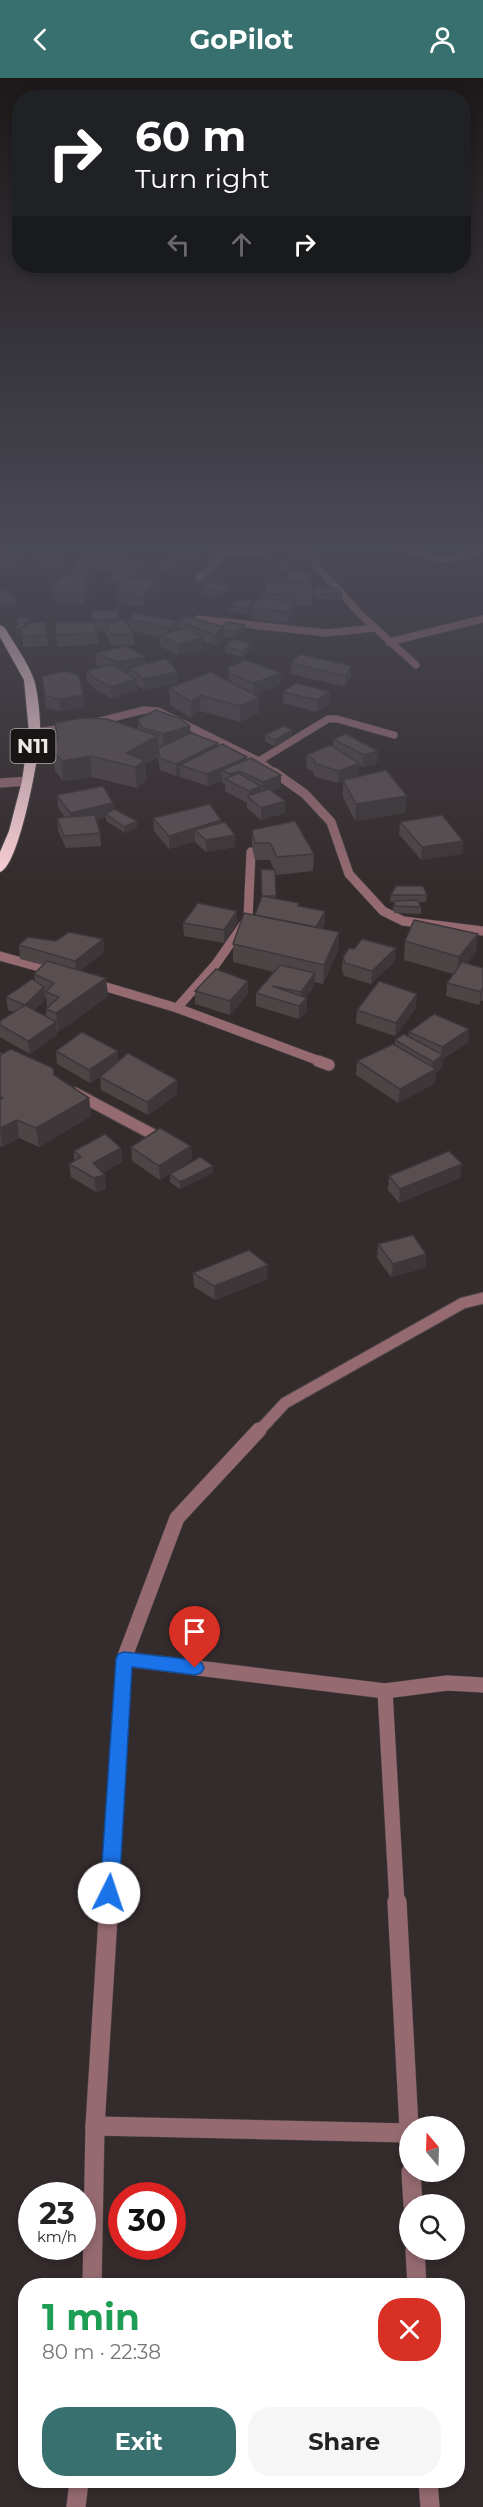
<!DOCTYPE html>
<html lang="en">
<head>
<meta charset="utf-8">
<style>
	body { margin:0; font-family:Montserrat,sans-serif; background:#f6f6f6; color:#222; height:100vh; display:flex; flex-direction:column; font-size:22px; white-space:nowrap }
	* { box-sizing:border-box; margin:0 }
	p { font-size:20px; color:#767676 }
	.icon { flex:none; width:33px; height:33px; fill:none; stroke:currentColor; stroke-width:2; stroke-linecap:round; stroke-linejoin:round }
	.map { position:relative; flex:1; overflow:hidden }
	.details { position:absolute; left:18px; top:2200px; width:447px; height:210px; display:flex; flex-direction:column; background:#fff; border-radius:24px; box-shadow:0 3px 9px #0003 }
	.details>* { flex:none }
	.top-card { position:absolute; left:12px; top:12px; width:459px; height:183px; border-radius:24px; box-shadow:0 3px 9px #0003; background:#202124; color:#fff; overflow:hidden }
	.needle { width:39px; rotate:341deg }
	.fabs { position:absolute; left:399px; top:2038px; display:grid; gap:12px }
	.fabs a { display:grid; place-items:center; width:66px; height:66px; border-radius:50%; background:#fff; box-shadow:0 3px 9px #0003; font-size:30px }
	.speed { position:absolute; left:18px; top:2104px; display:flex; gap:12px; font-size:30px; font-weight:700; text-align:center }
	.speed>* { display:grid; place-content:center; width:78px; height:78px; border-radius:50%; background:#fff; box-shadow:0 3px 9px #0003; line-height:1 }
	.speed small { font-size:15px; font-weight:400 }
	.speed .limit { border:9px solid #d22; background:#fff; color:#111 }
	.pin { position:absolute; display:grid; place-items:center; width:51px; height:51px; color:#fff; margin:-62px -26px; border-radius:50% 50% 50% 0; rotate:-45deg; box-shadow:0 0 6px #0007 }
	.pin .icon { rotate:45deg }
	.me { position:absolute; width:66px; margin:-33px; rotate:4deg; stroke-linejoin:round; filter:drop-shadow(0 0 4px #0008) }
	.turn { display:flex; align-items:center; gap:21px; height:126px; padding:0 24px; font-size:27px }
	.turn .icon { width:78px; height:78px; stroke-width:2.5 }
	.turn b { display:block; font-size:42px; line-height:51px }
	.lanes { display:flex; align-items:center; height:57px; padding:0 24px; background:#0003; justify-content:center; gap:30px; direction:ltr }
	.lanes .off { opacity:.35 }
	.round { display:grid; place-items:center; flex:none; width:63px; height:63px; border-radius:24px; background:#f6f6f6 }
	.headline { display:flex; align-items:center; justify-content:space-between; height:102px; padding:0 24px }
	h1 { font-size:36px; font-weight:700; line-height:45px; color:#1e9e55 }
	.action { display:flex; gap:12px; margin-top:auto; padding:12px 24px }
	.action a { flex:1; height:69px; border-radius:24px; background:#386f6f; color:#fff; font-size:24px; font-weight:700; line-height:69px; text-align:center }
	.action a+a { background:#f6f6f6; color:#222 }
	header { display:flex; justify-content:space-between; align-items:center; height:78px; padding:0 24px; background:#386f6f; color:#fff; font-size:27px; font-weight:700 }
	.map>svg:first-child { display:block }
	.lines { fill:none; stroke-linecap:round; stroke-linejoin:round }
	.street-far4-casing { stroke:#4e4647; stroke-width:8 }
	.street-far3-casing { stroke:#4e4647; stroke-width:10 }
	.street-far2-casing { stroke:#4e4647; stroke-width:13 }
	.street-far1-casing { stroke:#4e4647; stroke-width:16 }
	.street-casing { stroke:#4e4647; stroke-width:20 }
	.highway-casing { stroke:#4e4647; stroke-width:2 }
	.street-far4 { stroke:#956a71; stroke-width:7 }
	.street-far3 { stroke:#956a71; stroke-width:9 }
	.street-far2 { stroke:#956a71; stroke-width:11 }
	.street-far1 { stroke:#956a71; stroke-width:15 }
	.street { stroke:#956a71; stroke-width:19 }
	.highway { fill:#fdd2d8; fill-rule:evenodd }
	.wall { fill:#4d4446; fill-rule:evenodd }
	.shaded-wall { fill:#3e3739 }
	.building { fill:#594f51; stroke:#3e3739; stroke-width:1.5 }
	.route { fill:#1a73e8; stroke:#114b97; stroke-width:1.5 }
	.labels { text-anchor:middle; dominant-baseline:central; stroke-width:6; stroke-linejoin:round; paint-order:stroke }
	.shield { fill:#191515; stroke:#afa9aa; stroke-width:1.5 }
	.shield-label { font-size:20px; font-weight:bold; fill:#efe9ea }
</style>
</head>
<body>
<header><svg class="icon" aria-label="back" viewBox="0 0 24 24"><path d="M15 5l-7 7 7 7"/></svg>GoPilot<svg class="icon" aria-label="person" viewBox="0 0 24 24"><circle cx="12" cy="8" r="4"/><path d="M4 21q1-7 8-7t8 7"/></svg></header>
<div class="map">
<svg width="483" height="2429" viewBox="0 0 483 2429">
	<rect width="100%" height="100%" fill="#342b2c"/>
	<g class="lines">
		<defs>
			<g id="street-far4">
				<polyline points="204,469 246,475 289,469"/>
				<polyline points="300,469 360,536 416,587"/>
				<path d="M 401,469 C 437,482 446,485 483,471"/>
				<polyline points="0,470 15,469"/>
				<polyline points="199,500 227,473"/>
				<polyline points="198,541 326,555 374,550"/>
				<polyline points="389,564 483,541"/>
				<polyline points="92,645 144,632 158,633 259,683 276,696"/>
				<polyline points="35,654 69,649"/>
				<polyline points="259,683 328,641 337,641 394,657"/>
			</g>
			<g id="street-far3">
				<polyline points="274,694 305,716 331,744 349,796 383,833 403,843 483,853"/>
				<polyline points="0,705 28,703"/>
				<polyline points="0,878 57,894"/>
				<polyline points="93,905 177,930 322,984"/>
				<polyline points="177,930 216,886 248,840 251,774"/>
			</g>
			<g id="street-far2">
				<polyline points="318,983 329,987"/>
				<polyline points="75,1015 152,1056"/>
				<polyline points="258,1354 285,1325 463,1225 483,1220"/>
			</g>
			<g id="street-far1">
				<polyline points="124,1581 385,1613 447,1605 483,1607"/>
				<polyline points="385,1613 397,1826"/>
				<polyline points="109,1826 124,1581 177,1440 259,1352"/>
			</g>
			<g id="street">
				<polyline points="397,1824 410,2069"/>
				<polyline points="95,2048 409,2055"/>
				<polyline points="411,2094 413,2127"/>
				<polyline points="415,2172 417,2208"/>
				<polyline points="92,2208 95,2048 109,1824"/>
				<polyline points="428,2403 430,2429"/>
				<polyline points="76,2429 79,2403"/>
			</g>
			<path id="highway" d="M 0,547 L 5,550 C 14,566 28,584 34,602 C 38,614 41,644 40,656 C 39,678 19,789 0,794 L 0,774 L 9,753 L 22,703 L 29,654 L 24,602 L 0,559 Z"/>
		</defs>
		<!-- street-far4 casing -->
		<use href="#street-far4" class="street-far4-casing"/>
		<!-- street-far3 casing -->
		<use href="#street-far3" class="street-far3-casing"/>
		<!-- street-far2 casing -->
		<use href="#street-far2" class="street-far2-casing"/>
		<!-- street-far1 casing -->
		<use href="#street-far1" class="street-far1-casing"/>
		<!-- street casing -->
		<use href="#street" class="street-casing"/>
		<!-- highway casing -->
		<use href="#highway" class="highway-casing"/>
		<!-- street-far4 -->
		<use href="#street-far4" class="street-far4"/>
		<!-- street-far3 -->
		<use href="#street-far3" class="street-far3"/>
		<!-- street-far2 -->
		<use href="#street-far2" class="street-far2"/>
		<!-- street-far1 -->
		<use href="#street-far1" class="street-far1"/>
		<!-- street -->
		<use href="#street" class="street"/>
		<!-- highway -->
		<use href="#highway" class="highway"/>
	</g>
	<!-- wall -->
	<g class="wall">
		<polygon points="0,469 4,486 5,497 0,497"/>
		<polygon points="3,469 20,469 22,496 8,496 4,479"/>
		<polygon points="64,469 65,488 38,489 34,481 33,470"/>
		<polygon points="113,469 215,469 215,477 200,487 187,484 187,482 186,485 173,496 160,494 160,488 171,479 164,478 164,475 160,478 139,473 140,481 134,485 146,497 143,501 158,513 144,529 118,526 116,511 121,505 111,504 111,494 99,493 88,502 85,502 85,504 89,506 90,517 84,526 56,527 55,523 52,522 51,511 53,511 52,507 73,497 72,491 106,479 105,473"/>
		<polygon points="254,469 276,469 269,473 254,472"/>
		<polygon points="287,475 312,480 311,485 293,487 290,484 290,492 310,493 310,505 313,517 312,528 295,528 294,535 287,545 252,541 252,532 247,536 230,534 230,528 255,523 255,526 263,521 263,516 287,505 288,494 280,493 280,487 289,483 287,481"/>
		<polygon points="229,507 229,512 221,520 202,517 201,511"/>
		<polygon points="315,509 342,516 342,522 317,521 314,515"/>
		<polygon points="0,512 17,529 3,532 0,526"/>
		<polygon points="117,532 119,542 129,547 128,541 179,552 179,543 222,548 245,553 234,560 224,558 224,560 215,568 203,563 203,572 178,577 160,568 159,559 132,553 134,556 134,567 113,568 105,555 104,553 97,553 99,566 57,569 56,557 92,544 91,533"/>
		<polygon points="16,540 29,545 47,557 48,568 23,569 22,556 17,557 16,553 15,547 17,547"/>
		<polygon points="251,565 251,571 243,579 225,575 225,569"/>
		<polygon points="95,575 145,579 145,586 178,605 144,612 136,606 137,613 112,620 97,613 87,604 86,593 100,589 96,587"/>
		<polygon points="291,585 351,599 345,609 291,596"/>
		<polygon points="228,590 280,607 255,617 259,635 240,644 200,633 191,640 170,627 169,610 229,603"/>
		<polygon points="42,598 83,617 84,629 60,633 46,630"/>
		<polygon points="283,614 330,626 317,634 283,625"/>
		<polygon points="138,641 190,655 218,668 247,679 247,681 281,697 281,709 272,713 285,735 261,742 247,730 247,725 225,713 225,706 222,704 222,702 208,708 180,699 180,696 176,698 160,692 158,679 145,686 146,703 137,710 92,699 63,703 55,693 53,673 56,664 55,645 138,651"/>
		<polygon points="265,657 292,658 275,669 265,663"/>
		<polygon points="333,661 378,673 377,685 363,689 359,687 358,697 351,700 405,735 355,743 343,719 343,703 338,705 315,699 313,694 306,690 307,677 333,669"/>
		<polygon points="57,717 113,725 114,731 137,750 125,755 106,743 106,739 96,741 100,755 101,768 66,770 58,753 57,740 65,739 58,730"/>
		<polygon points="153,740 221,742 222,745 235,757 235,769 206,774 196,765 195,763 169,771 154,753"/>
		<polygon points="400,744 463,763 462,776 421,782 399,756"/>
		<polygon points="252,752 314,776 313,793 276,797 275,794 276,821 299,825 299,829 325,833 325,846 322,851 339,854 338,872 323,906 314,904 314,908 306,919 307,933 299,941 256,928 256,915 274,894 233,884 233,866 255,837 262,821 261,791 274,792 270,782 255,782 252,769"/>
		<polygon points="391,817 427,817 426,824 418,824 421,829 421,836 394,835 393,830 394,824 390,824"/>
		<polygon points="237,833 237,845 224,865 184,858 183,845"/>
		<path d="M 103,861 L 104,874 L 80,892 L 106,900 L 108,918 L 58,954 L 57,953 L 57,957 L 30,976 L 0,959 L 0,943 L 13,934 L 8,932 L 6,919 L 35,903 L 34,896 L 43,887 L 20,881 L 19,867 L 56,863 ZM 45,919 L 46,919 L 47,929 L 46,931 L 46,939 L 34,932 L 45,922 Z"/>
		<polygon points="405,863 476,874 466,886 483,890 483,923 481,922 479,927 446,918 447,905 453,896 404,882"/>
		<polygon points="343,879 395,883 371,906 344,898 342,892"/>
		<polygon points="195,913 248,916 230,937 195,926"/>
		<polygon points="416,930 395,958 356,945 357,932"/>
		<polygon points="469,951 468,964 443,981 442,990 436,995 435,1005 398,1025 356,997 357,983 395,968 395,962 408,959 409,954"/>
		<polygon points="56,973 119,983 177,1002 177,1016 148,1037 101,1012 100,999 90,1005 57,986"/>
		<polygon points="0,974 54,997 89,1020 91,1038 39,1069 19,1060 2,1069 0,1068"/>
		<polygon points="191,1068 192,1081 160,1102 132,1083 131,1069"/>
		<polygon points="121,1070 122,1084 102,1095 105,1097 106,1111 96,1114 71,1099 69,1086 74,1083 74,1073"/>
		<polygon points="213,1088 213,1095 180,1111 170,1104 170,1096"/>
		<polygon points="389,1098 460,1100 399,1125 388,1112"/>
		<polygon points="378,1166 426,1176 425,1190 391,1199 377,1180"/>
		<polygon points="193,1195 267,1201 215,1222 194,1209"/>
	</g>
	<!-- shaded-wall -->
	<g class="shaded-wall">
		<polygon points="159,469 164,469 164,475 160,478"/>
		<polygon points="191,469 201,469 186,473 186,485 173,496 172,491 186,480 186,472"/>
		<polygon points="211,469 215,469 215,477 200,487 199,477"/>
		<polygon points="269,469 276,469 269,473"/>
		<polygon points="139,470 140,481 133,486 124,487 124,476"/>
		<polygon points="98,482 99,493 88,502 88,492"/>
		<polygon points="145,486 146,497 139,507 138,496"/>
		<polygon points="157,502 158,513 144,529 143,518"/>
		<polygon points="89,506 90,517 84,526 84,515"/>
		<polygon points="229,507 229,512 221,520 221,514"/>
		<polygon points="255,523 255,529 252,530 252,532 247,536 247,530"/>
		<polygon points="17,524 17,529 3,532 3,526"/>
		<polygon points="295,524 294,535 287,545 287,534"/>
		<polygon points="179,543 179,555 168,561 168,550"/>
		<polygon points="245,547 245,553 234,560 234,554"/>
		<polygon points="224,549 224,560 215,568 215,557"/>
		<polygon points="26,550 26,555 17,557 16,551"/>
		<polygon points="203,560 203,572 178,577 178,566"/>
		<polygon points="251,565 251,571 243,579 243,573"/>
		<polygon points="145,579 146,591 130,590 130,594 117,596 116,584"/>
		<polygon points="351,588 351,599 345,609 346,598"/>
		<polygon points="178,594 178,605 144,612 143,601"/>
		<polygon points="281,595 280,607 254,617 254,605"/>
		<polygon points="136,601 137,613 112,620 111,609"/>
		<polygon points="330,614 330,626 317,634 317,622"/>
		<polygon points="83,617 84,629 60,633 59,621"/>
		<polygon points="200,617 200,633 191,640 191,624"/>
		<polygon points="259,619 259,635 240,644 240,628"/>
		<polygon points="190,648 191,660 164,668 163,656"/>
		<polygon points="292,652 292,658 275,669 275,662"/>
		<polygon points="158,658 158,678 145,686 146,703 137,710 135,689 126,675"/>
		<polygon points="218,665 218,677 180,687 180,696 176,698 176,686"/>
		<polygon points="378,673 377,685 363,689 364,677"/>
		<polygon points="90,678 92,699 63,703 62,683"/>
		<polygon points="247,679 247,691 240,694 240,705 230,704 230,696 222,692 222,702 208,708 207,696"/>
		<polygon points="359,685 358,697 338,705 339,693"/>
		<polygon points="281,697 281,709 263,716 263,704"/>
		<polygon points="261,708 261,720 249,719 249,713"/>
		<polygon points="407,718 405,735 355,743 356,726"/>
		<polygon points="285,723 285,735 261,742 261,730"/>
		<polygon points="113,725 114,737 106,736 106,739 71,747 70,735"/>
		<polygon points="221,742 222,755 195,752 195,763 169,771 169,758"/>
		<polygon points="137,743 137,750 125,755 124,749"/>
		<polygon points="235,757 235,769 206,774 206,762"/>
		<polygon points="463,763 462,776 421,782 422,769"/>
		<polygon points="237,833 237,845 224,865 224,852"/>
		<polygon points="325,833 325,846 315,863 315,850"/>
		<polygon points="339,854 338,872 323,906 324,887"/>
		<polygon points="478,856 476,874 456,897 459,879"/>
		<polygon points="103,861 104,874 76,896 75,883"/>
		<polygon points="396,870 395,883 371,906 372,893"/>
		<polygon points="315,895 314,908 300,927 301,914"/>
		<polygon points="106,900 108,918 58,954 56,935"/>
		<polygon points="248,903 248,916 230,937 230,923"/>
		<polygon points="44,909 45,922 26,940 25,927"/>
		<polygon points="483,909 481,922 479,927 481,914"/>
		<polygon points="417,916 416,930 395,958 396,945"/>
		<polygon points="307,920 307,933 299,941 299,928"/>
		<polygon points="56,944 57,957 30,976 28,963"/>
		<polygon points="469,951 468,964 443,981 442,990 436,995 435,1005 398,1025 400,1011 432,994 433,984 441,979 442,969"/>
		<polygon points="118,973 119,987 90,1005 89,992"/>
		<polygon points="177,1002 177,1016 148,1037 147,1024"/>
		<polygon points="89,1020 91,1038 39,1069 36,1050"/>
		<polygon points="17,1042 19,1060 2,1069 0,1050"/>
		<polygon points="191,1068 192,1081 160,1102 159,1088"/>
		<polygon points="121,1070 122,1084 94,1099 93,1085"/>
		<polygon points="462,1086 460,1100 399,1125 400,1111"/>
		<polygon points="213,1088 213,1095 180,1111 180,1104"/>
		<polygon points="105,1097 106,1111 96,1114 94,1100"/>
		<polygon points="426,1176 425,1190 391,1199 393,1186"/>
		<polygon points="268,1187 267,1201 215,1222 214,1208"/>
	</g>
	<!-- building -->
	<g class="building">
		<polygon points="0,469 4,486 0,486"/>
		<polygon points="3,469 20,469 21,485 7,485"/>
		<polygon points="40,469 64,469 64,478 37,478 33,470"/>
		<polygon points="113,469 134,469 139,470 132,475 124,476 105,473"/>
		<polygon points="171,469 191,469 186,472"/>
		<polygon points="195,469 211,469 199,477 186,473"/>
		<polygon points="305,473 312,480 293,481 287,475"/>
		<polygon points="78,476 117,480 115,483 98,482 88,492 72,491"/>
		<polygon points="172,478 186,480 172,491 160,488"/>
		<polygon points="282,482 290,483 290,489 280,487"/>
		<polygon points="122,484 145,486 138,496 111,493"/>
		<polygon points="288,492 310,493 310,503 287,502"/>
		<polygon points="64,496 85,499 83,503 89,506 84,515 55,516 58,514 51,511 57,509 52,507"/>
		<polygon points="130,499 157,502 143,518 117,515 120,512 116,511 123,504 127,504"/>
		<polygon points="211,504 229,507 221,514 201,511"/>
		<polygon points="267,504 312,505 313,517 263,516"/>
		<polygon points="315,509 337,510 342,516 318,516"/>
		<polygon points="5,511 17,524 3,526 0,522 0,512"/>
		<polygon points="259,520 295,524 287,534 252,530"/>
		<polygon points="239,522 255,523 247,530 230,528"/>
		<polygon points="117,532 119,541 92,542 91,533"/>
		<polygon points="134,535 179,543 168,550 128,541"/>
		<polygon points="29,538 29,545 25,545 26,549 16,551 15,547 19,547 16,540"/>
		<polygon points="187,538 224,549 215,557 179,543"/>
		<polygon points="125,542 134,556 112,557 104,544"/>
		<polygon points="45,544 47,557 22,558 22,549 27,548 25,545"/>
		<polygon points="55,544 94,544 98,555 56,557"/>
		<polygon points="227,544 245,547 234,554 224,552 224,549 222,548"/>
		<polygon points="187,550 203,560 178,566 159,557"/>
		<polygon points="233,561 251,565 243,573 225,569"/>
		<polygon points="126,568 145,579 116,584 95,575"/>
		<polygon points="300,576 351,588 346,598 291,585"/>
		<polygon points="166,581 178,594 143,601 130,590"/>
		<polygon points="245,582 281,595 254,605 230,596 228,590"/>
		<polygon points="112,586 136,601 111,609 96,601 86,593"/>
		<polygon points="67,593 79,598 83,617 59,621 45,618 42,598"/>
		<polygon points="211,594 259,619 240,628 200,617 191,624 169,610"/>
		<polygon points="296,605 330,614 317,622 283,614"/>
		<polygon points="156,632 181,641 190,648 163,656 141,649 138,641"/>
		<polygon points="82,640 107,641 158,658 126,675 145,683 135,689 90,678 62,683 53,673 58,660 55,645"/>
		<polygon points="284,648 292,652 275,662 265,657"/>
		<polygon points="191,655 218,665 176,686 160,680 158,670"/>
		<polygon points="346,656 378,673 364,677 333,661"/>
		<polygon points="222,666 247,679 207,696 180,687"/>
		<polygon points="330,667 359,685 339,693 316,686 314,682 307,677"/>
		<polygon points="251,680 281,697 263,704 240,693 230,696 222,692"/>
		<polygon points="386,692 407,718 356,726 343,702"/>
		<polygon points="238,695 261,708 249,713 225,701"/>
		<polygon points="103,708 113,725 70,735 57,717"/>
		<polygon points="269,711 285,723 261,730 247,718"/>
		<polygon points="210,726 221,742 169,758 153,740"/>
		<polygon points="114,731 137,743 124,749 106,736"/>
		<polygon points="95,737 100,755 64,758 57,740"/>
		<polygon points="442,737 463,763 422,769 400,744"/>
		<polygon points="295,743 314,776 277,779 270,765 255,765 252,752"/>
		<polygon points="225,744 235,757 206,762 195,752"/>
		<polygon points="261,791 275,792 276,818 262,818 299,825 298,828 325,833 316,849 255,837 262,818"/>
		<polygon points="396,808 423,808 427,817 391,817"/>
		<polygon points="417,822 421,829 395,828 394,823"/>
		<polygon points="198,825 237,833 224,852 183,845"/>
		<polygon points="244,835 339,854 324,887 233,866"/>
		<polygon points="414,842 478,856 459,879 405,863"/>
		<polygon points="69,854 103,861 75,883 19,867 28,859 56,863"/>
		<polygon points="362,861 396,870 372,893 345,885 343,879 349,870 354,871"/>
		<polygon points="47,883 106,900 56,935 46,931 59,919 46,914 54,905 34,896"/>
		<polygon points="462,884 483,890 483,909 481,914 447,905"/>
		<polygon points="280,887 315,895 301,914 272,908 307,920 299,928 256,915"/>
		<polygon points="216,891 248,903 230,923 195,913"/>
		<polygon points="32,901 44,909 25,927 6,919"/>
		<polygon points="379,903 417,916 396,945 357,932"/>
		<polygon points="25,927 56,944 28,963 0,947 0,943"/>
		<polygon points="434,936 469,951 442,969 409,954"/>
		<polygon points="82,954 118,973 89,992 56,973"/>
		<polygon points="404,956 443,977 433,984 395,962"/>
		<polygon points="393,966 436,991 400,1011 357,983"/>
		<polygon points="11,971 53,990 54,997 89,1020 36,1050 17,1042 0,1050 0,1022 3,1020 0,1019 0,977"/>
		<polygon points="128,975 177,1002 147,1024 100,999"/>
		<polygon points="160,1050 191,1068 159,1088 131,1069"/>
		<polygon points="105,1056 121,1070 93,1085 105,1097 94,1100 69,1086 81,1079 74,1073"/>
		<polygon points="449,1073 462,1086 400,1111 389,1098"/>
		<polygon points="200,1079 213,1088 180,1104 170,1096"/>
		<polygon points="413,1157 426,1176 393,1186 378,1166"/>
		<polygon points="249,1172 268,1187 214,1208 193,1195"/>
	</g>
	<!-- sky -->
	<linearGradient id="sky" x2="0" y2="1"><stop stop-color="#1d1818"/><stop offset="0.58" stop-color="#4a4a56"/><stop offset="1" stop-color="#4a4a56" stop-opacity="0"/></linearGradient>
	<rect width="483" height="809" fill="url(#sky)"/>
	<!-- route -->
	<polygon class="route" points="124,1574 195,1582 201,1584 204,1590 201,1595 195,1597 132,1589 119,1815 116,1821 109,1824 103,1821 100,1815 116,1581 118,1576"/>
	<g class="labels">
		<!-- shield labels -->
		<rect class="shield" x="10.5" y="651" width="45" height="34" rx="4.5"/>
		<g class="shield-label">
			<text x="33" y="668">N11</text>
		</g>
	</g>
</svg>
<div class="fabs">
<a><svg class="needle" viewBox="-14 -14 28 28"><path d="M0-13l5 13h-10z" fill="#e53935"/><path d="M0 13l5-13h-10z" fill="#767676"/></svg></a>
<a><svg class="icon" aria-label="search" viewBox="0 0 24 24"><circle cx="10" cy="10" r="6"/><path d="M15 15l6 6"/></svg></a>
</div>
<div class="speed"><div>23<small>km/h</small></div><div class="limit">30</div></div>
<div class="pin" style="left:195px;top:1590px;background:#d93025"><svg class="icon" aria-label="arrive" viewBox="0 0 24 24"><path d="M6 21V4h12l-3 4 3 4H6"/></svg></div>
<svg class="me" style="left:109px;top:1815px" viewBox="-20 -20 40 40"><circle r="19" fill="#fff"/><path d="M0-13L10 11 0 6-10 11z" fill="#1a73e8"/></svg>
<div class="top-card">
<div class="turn"><svg class="icon" aria-label="right" viewBox="0 0 24 24"><path d="M7 20v-9h11M14 6l5 5-5 5"/></svg><div><b>60 m</b>Turn right</div></div>
<div class="lanes"><svg class="icon off" aria-label="left" viewBox="0 0 24 24"><path d="M17 20v-9H6M10 6l-5 5 5 5"/></svg><svg class="icon off" aria-label="ahead" viewBox="0 0 24 24"><path d="M12 20V5M6 11l6-6 6 6"/></svg><svg class="icon" aria-label="right" viewBox="0 0 24 24"><path d="M7 20v-9h11M14 6l5 5-5 5"/></svg></div>
</div>
<section class="details">
<div class="headline"><div><h1>1 min</h1><p>80 m · 22:38</p></div><a class="round" style="background:#d93025;color:#fff"><svg class="icon" aria-label="close" viewBox="0 0 24 24"><path d="M6 6l12 12M18 6L6 18"/></svg></a></div>
<div class="action"><a>Exit</a><a>Share</a></div>
</section>
</div>
</body>
</html>
